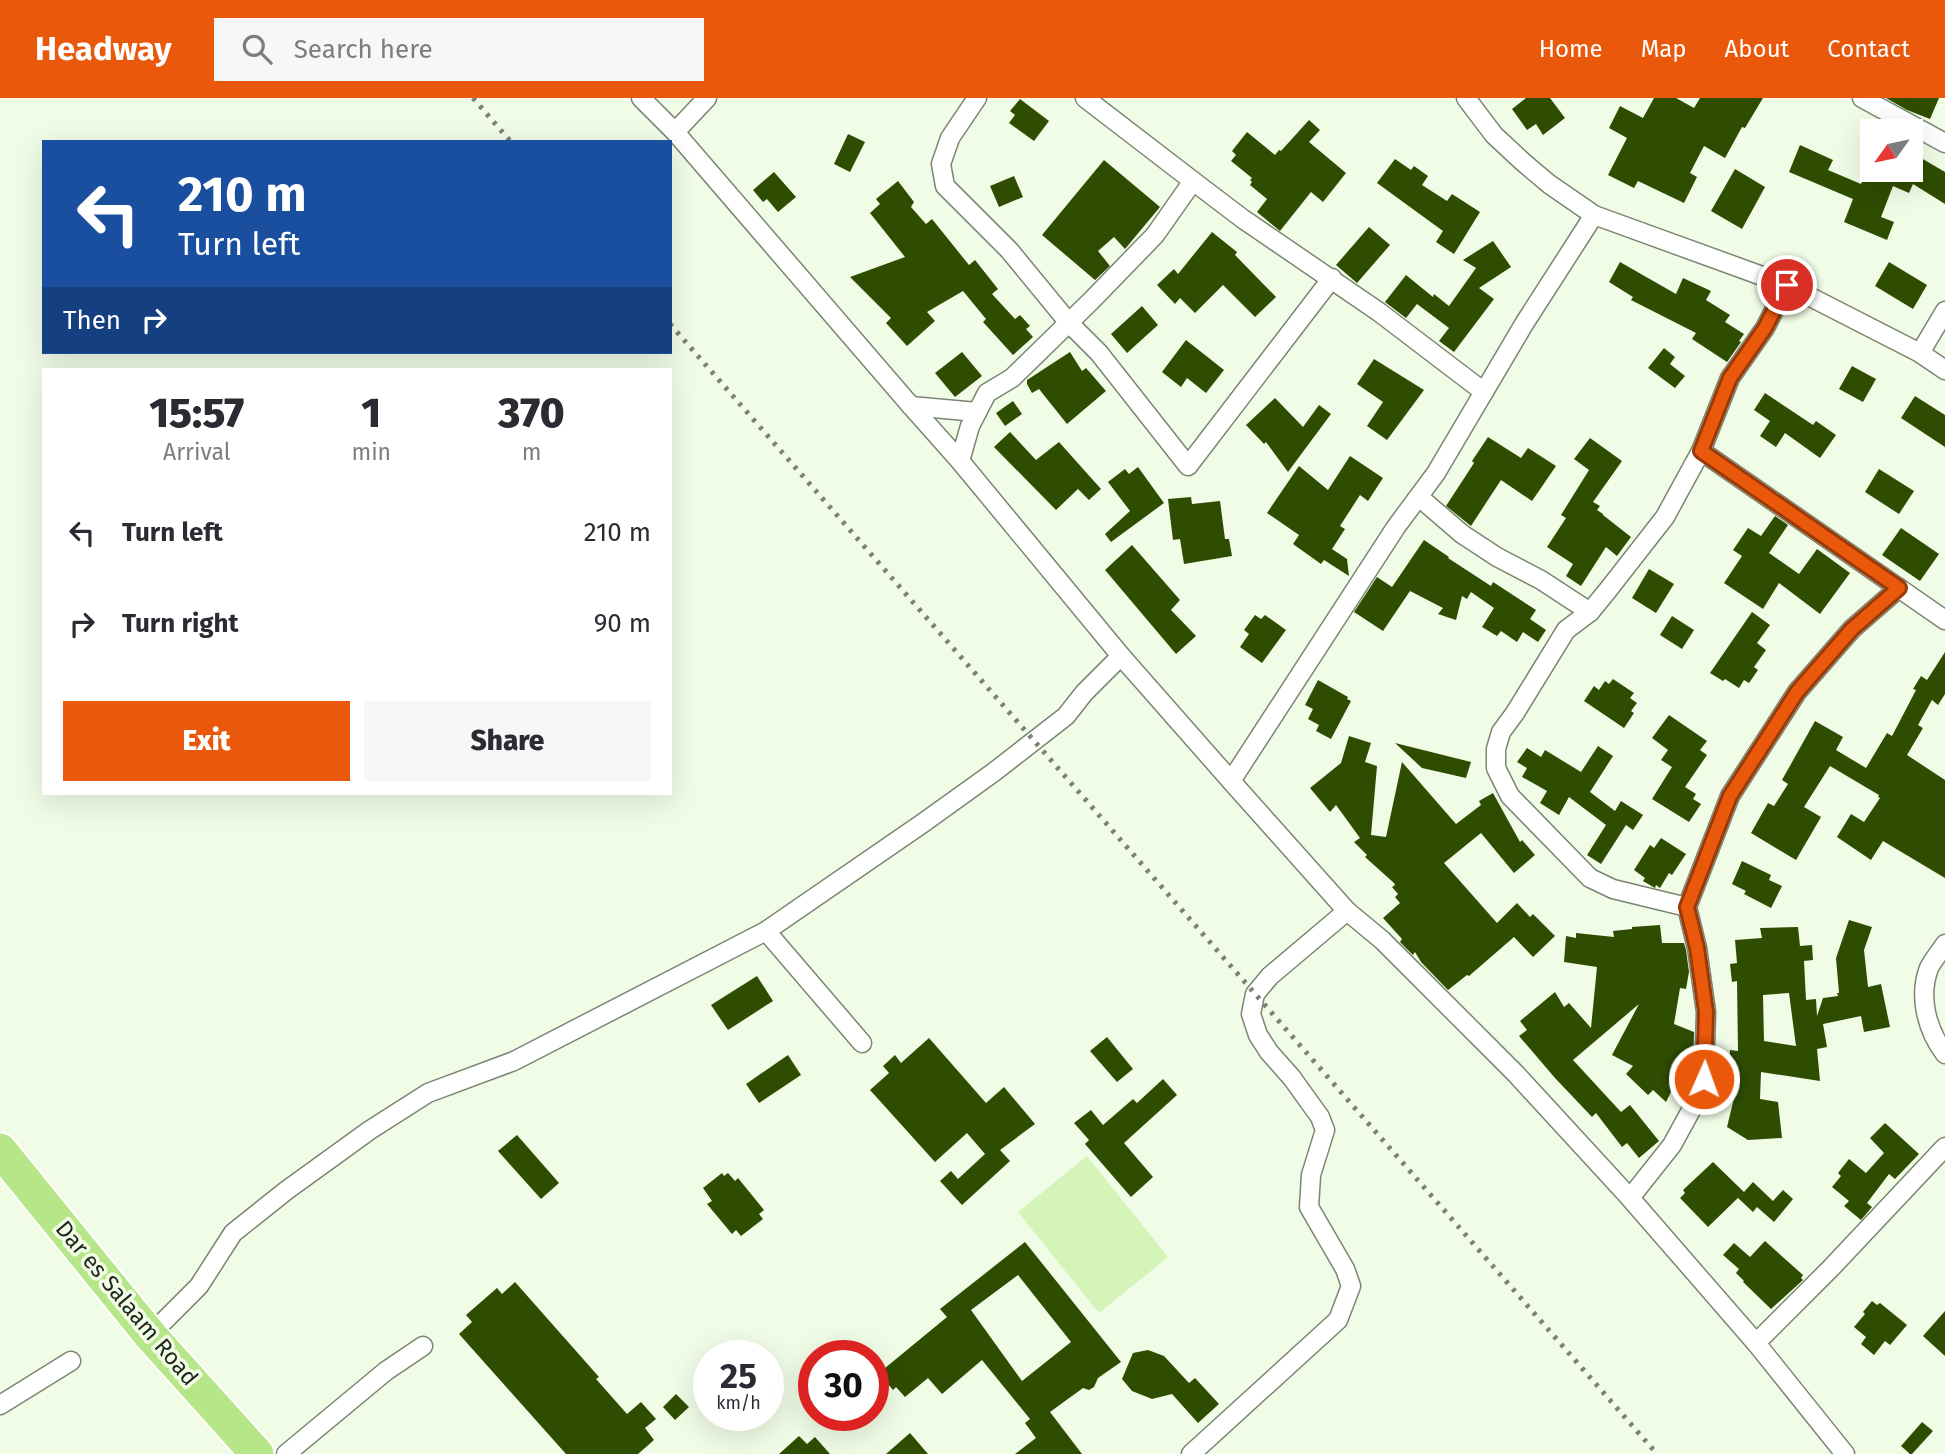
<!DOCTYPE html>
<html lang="en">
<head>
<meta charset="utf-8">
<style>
	body { margin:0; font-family:"Fira Sans",sans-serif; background:#f7f7f7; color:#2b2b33; height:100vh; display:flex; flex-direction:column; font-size:26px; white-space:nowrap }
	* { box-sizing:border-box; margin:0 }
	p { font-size:23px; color:#7c7c81 }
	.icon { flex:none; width:38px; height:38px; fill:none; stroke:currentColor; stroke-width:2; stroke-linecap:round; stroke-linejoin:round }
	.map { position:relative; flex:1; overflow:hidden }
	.details { position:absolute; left:42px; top:270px; width:630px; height:427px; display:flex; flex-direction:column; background:#fff; border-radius:0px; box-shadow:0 7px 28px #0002 }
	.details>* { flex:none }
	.hud { position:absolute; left:42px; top:42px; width:630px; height:214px; border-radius:0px; box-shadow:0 7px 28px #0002; background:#1a4fa0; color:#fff; overflow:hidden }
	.needle { width:46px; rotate:237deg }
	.buttons { position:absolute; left:1860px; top:21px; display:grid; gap:14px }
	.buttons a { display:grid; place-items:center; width:63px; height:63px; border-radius:0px; background:#fff; box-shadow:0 7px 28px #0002; font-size:35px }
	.speed { position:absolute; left:693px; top:1242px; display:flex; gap:14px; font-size:35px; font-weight:700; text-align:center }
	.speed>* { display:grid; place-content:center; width:91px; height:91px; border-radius:50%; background:#fff; box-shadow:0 7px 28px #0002; line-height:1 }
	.speed small { font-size:18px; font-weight:400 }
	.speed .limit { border:10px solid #d22; background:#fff; color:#111 }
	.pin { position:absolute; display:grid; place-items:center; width:60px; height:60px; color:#fff; margin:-30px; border:4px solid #fff; border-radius:50%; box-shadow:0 2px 7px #0007 }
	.me { position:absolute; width:77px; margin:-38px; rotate:2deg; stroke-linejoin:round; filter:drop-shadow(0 0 5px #0008) }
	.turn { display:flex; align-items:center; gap:24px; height:147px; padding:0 21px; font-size:32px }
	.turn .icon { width:91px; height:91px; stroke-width:2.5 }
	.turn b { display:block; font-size:49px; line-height:60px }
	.then { display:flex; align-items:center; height:66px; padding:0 21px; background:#0003; gap:14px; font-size:26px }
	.eta { display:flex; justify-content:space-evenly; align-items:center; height:119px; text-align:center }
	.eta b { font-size:42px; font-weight:800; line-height:49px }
	.button { display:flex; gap:14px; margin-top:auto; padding:14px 21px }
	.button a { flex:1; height:80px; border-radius:0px; background:#ea580c; color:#fff; font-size:28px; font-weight:800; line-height:80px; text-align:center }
	.button a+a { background:#f7f7f7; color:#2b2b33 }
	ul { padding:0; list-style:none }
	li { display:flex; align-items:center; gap:21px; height:91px; padding:0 21px }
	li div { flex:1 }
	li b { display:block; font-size:26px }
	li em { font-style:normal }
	header { display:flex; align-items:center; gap:42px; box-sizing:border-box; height:98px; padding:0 35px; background:#ea580c; color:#fff }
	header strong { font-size:33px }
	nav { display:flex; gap:38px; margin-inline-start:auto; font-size:24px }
	.search { width:490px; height:63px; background:#f7f7f7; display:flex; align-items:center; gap:18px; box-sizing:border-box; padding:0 24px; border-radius:0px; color:#7c7c81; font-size:26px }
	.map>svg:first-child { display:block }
	.green { fill:#d5f4b9 }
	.building { fill:#2f4d01; fill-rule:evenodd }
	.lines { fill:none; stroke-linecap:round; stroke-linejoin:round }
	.street-casing { stroke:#7b8672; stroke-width:21 }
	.highway-casing { stroke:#fff; stroke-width:37 }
	.street { stroke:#fff; stroke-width:18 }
	.highway { stroke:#b7e688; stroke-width:33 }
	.rail { stroke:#7a8274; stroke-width:5; stroke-dasharray:3.5 7; stroke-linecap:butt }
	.route-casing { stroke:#983908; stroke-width:18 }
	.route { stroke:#ea580c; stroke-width:12 }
	.labels { text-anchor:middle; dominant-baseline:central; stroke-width:7; stroke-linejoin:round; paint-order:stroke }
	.street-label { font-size:23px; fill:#21261e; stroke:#f0fce6 }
</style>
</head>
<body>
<header>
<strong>Headway</strong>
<div class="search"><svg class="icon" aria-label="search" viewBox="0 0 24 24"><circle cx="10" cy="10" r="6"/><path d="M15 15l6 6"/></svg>Search here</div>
<nav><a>Home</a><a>Map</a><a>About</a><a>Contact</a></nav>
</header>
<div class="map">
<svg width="1945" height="1356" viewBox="0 0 1945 1356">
	<rect width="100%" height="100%" fill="#f0fce6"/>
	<!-- green -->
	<polygon class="green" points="1087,1058 1168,1159 1099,1215 1018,1114"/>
	<!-- building -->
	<g class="building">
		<polygon points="1526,0 1550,0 1565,20 1543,37 1536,26 1527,32 1512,11"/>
		<polygon points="1654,0 1676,0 1694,10 1700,0 1763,0 1745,30 1742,29 1725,60 1704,48 1690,75 1697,79 1684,105 1638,83 1634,90 1608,77 1627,40 1609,30 1620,8 1643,20"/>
		<polygon points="1886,0 1939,0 1930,21 1907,12"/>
		<polygon points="1020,1 1049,23 1034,43 1009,25 1015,17 1010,13"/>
		<polygon points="1309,22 1320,32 1309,44 1346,75 1323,104 1311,94 1280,133 1257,114 1267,101 1250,87 1252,84 1250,82 1252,80 1231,63 1236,57 1232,53 1247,34 1275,57 1279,52 1281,53"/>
		<polygon points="848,36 865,44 850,74 834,66"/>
		<polygon points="1800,47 1833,62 1828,72 1861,86 1867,72 1911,72 1911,54 1945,74 1945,106 1913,86 1909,95 1893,88 1881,119 1894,124 1887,142 1844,124 1853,101 1789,74"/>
		<polygon points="1395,61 1411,72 1414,68 1428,78 1422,87 1447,103 1452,96 1480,114 1454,156 1436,144 1443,133 1377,85"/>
		<polygon points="1104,62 1160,109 1125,151 1114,139 1098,153 1110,168 1095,182 1042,137"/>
		<polygon points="1735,71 1765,89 1742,131 1711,113"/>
		<polygon points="774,74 796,99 778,114 767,101 763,104 753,92"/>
		<polygon points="1014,78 1023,99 999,109 990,88"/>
		<polygon points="898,83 914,104 911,109 926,126 932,121 969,167 975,162 998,191 992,196 1015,221 1020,217 1030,228 1026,231 1033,239 1013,257 983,224 986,221 963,193 927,214 935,223 907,248 886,225 891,220 850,179 905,159 870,115 880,106 876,101"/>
		<polygon points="1369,129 1390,147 1357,185 1336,167"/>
		<polygon points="1212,134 1237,154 1235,157 1276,199 1255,219 1223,187 1195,215 1180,200 1175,206 1157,187 1174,171 1178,176"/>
		<polygon points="1493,143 1511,169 1479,190 1494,201 1454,254 1439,243 1449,230 1417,206 1406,220 1385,204 1406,177 1433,199 1434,196 1449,208 1476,170 1463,162"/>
		<polygon points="1620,164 1676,196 1683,180 1711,193 1706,202 1730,217 1725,224 1744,236 1739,243 1741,244 1727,264 1692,241 1696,235 1631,202 1633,199 1609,184"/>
		<polygon points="1889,164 1927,187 1913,211 1875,188"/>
		<polygon points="1142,208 1158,227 1127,255 1111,236"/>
		<polygon points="1186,242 1224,272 1206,295 1187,280 1181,289 1162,274"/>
		<polygon points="1664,250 1675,259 1670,266 1685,278 1675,290 1648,270"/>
		<polygon points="962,254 982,278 955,299 935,275"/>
		<polygon points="1070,254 1082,273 1086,270 1106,293 1067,326 1039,291 1032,295 1027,286 1027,282"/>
		<polygon points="1374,261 1424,292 1387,342 1367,328 1383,304 1357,286"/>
		<polygon points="1852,268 1876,281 1863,304 1839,291"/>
		<polygon points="1765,295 1813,327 1816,323 1836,337 1820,360 1785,335 1776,349 1760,338 1770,323 1754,312"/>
		<polygon points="1915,298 1945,317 1945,349 1901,320"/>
		<polygon points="1275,300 1303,329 1319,307 1331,316 1288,374 1266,344 1264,346 1246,327"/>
		<polygon points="1013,303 1022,316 1005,328 996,315"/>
		<polygon points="1010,334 1036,362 1059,344 1101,391 1089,402 1078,391 1056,412 994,349"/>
		<polygon points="1488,339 1521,360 1528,350 1556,368 1532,403 1501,382 1471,428 1446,408 1474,365 1472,363"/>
		<polygon points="1590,340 1622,363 1593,404 1600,408 1597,412 1603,416 1603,417 1631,439 1617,458 1606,449 1581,488 1566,478 1573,466 1547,449 1566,420 1561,417 1589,372 1574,361"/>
		<polygon points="1350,358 1383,380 1368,403 1360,397 1340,428 1345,431 1332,451 1347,461 1349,478 1324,462 1321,466 1293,446 1299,437 1267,415 1299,368 1328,392"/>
		<polygon points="1138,369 1164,405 1111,444 1105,436 1130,413 1108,384 1125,371 1129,376"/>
		<polygon points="1879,371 1914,393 1899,416 1865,394"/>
		<polygon points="1191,399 1192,406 1220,403 1225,441 1229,441 1232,458 1184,466 1180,441 1173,442 1168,401"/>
		<polygon points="1775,418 1788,427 1769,455 1799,476 1817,451 1850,475 1820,516 1779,485 1763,511 1724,485 1742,458 1733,452 1748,430 1761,438"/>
		<polygon points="1901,430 1939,456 1920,483 1882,457"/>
		<polygon points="1424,442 1449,459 1448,460 1491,488 1493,484 1536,512 1530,521 1546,532 1538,544 1523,534 1517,544 1501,533 1497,538 1482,529 1494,510 1471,494 1467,501 1462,498 1456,522 1438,516 1443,510 1410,493 1383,533 1354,514 1377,479 1392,489"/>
		<polygon points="1132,447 1180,502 1171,512 1196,538 1176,556 1105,472"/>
		<polygon points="1649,471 1674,486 1656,515 1632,500"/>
		<polygon points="1752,514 1770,527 1757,545 1766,552 1754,569 1758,572 1749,585 1744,582 1739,590 1725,581 1723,583 1710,575"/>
		<polygon points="1255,517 1261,521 1265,517 1286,532 1262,565 1240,549 1249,536 1244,532"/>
		<polygon points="1672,518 1694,532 1682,551 1660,537"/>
		<polygon points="1945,554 1945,596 1938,607 1932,602 1918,627 1923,630 1907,657 1945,682 1945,780 1883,743 1871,762 1837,739 1851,716 1864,724 1880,700 1878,699 1879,697 1830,668 1804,709 1821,719 1796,762 1751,735 1768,705 1774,708 1788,686 1782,682 1815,623 1843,639 1836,652 1866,670 1887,635 1892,638 1916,592 1913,591 1921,578 1927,582"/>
		<polygon points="1613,581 1634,595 1630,600 1637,605 1631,613 1634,615 1624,630 1584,603 1594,588 1599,592 1605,583 1609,586"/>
		<polygon points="1318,582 1348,599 1347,601 1351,603 1331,641 1316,633 1319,627 1308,621 1313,611 1305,607"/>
		<polygon points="1669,617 1707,643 1700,652 1707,657 1685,689 1696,696 1693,701 1701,706 1689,724 1652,701 1672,669 1661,662 1668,652 1652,640"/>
		<polygon points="1349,638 1371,645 1365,664 1377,668 1371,737 1386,739 1402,664 1456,726 1481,707 1479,703 1493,695 1520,744 1522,742 1535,757 1514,775 1481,735 1444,765 1497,825 1517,805 1530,819 1533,816 1555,838 1533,859 1514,839 1469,878 1467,877 1448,892 1421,864 1415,854 1413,857 1400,844 1402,841 1383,820 1400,805 1395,799 1398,796 1392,789 1395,787 1394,785 1365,759 1367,757 1354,744 1360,740 1336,707 1330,714 1310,690 1341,665"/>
		<polygon points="1395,645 1471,664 1466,680 1422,670"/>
		<polygon points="1598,648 1613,658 1590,694 1615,713 1621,703 1643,717 1633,732 1626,727 1601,766 1587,757 1606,727 1569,699 1559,717 1540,705 1547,693 1522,679 1527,670 1517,664 1527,650 1541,659 1545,652 1581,674"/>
		<polygon points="1661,740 1686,756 1672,777 1669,775 1660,790 1656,787 1655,790 1643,783 1645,780 1634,772 1650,747 1654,750"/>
		<polygon points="1742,763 1771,777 1769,782 1782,788 1771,810 1744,796 1746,793 1732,786"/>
		<path d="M 1849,822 L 1872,829 L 1864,852 L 1868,889 L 1881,886 L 1890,929 L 1864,934 L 1861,918 L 1823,926 L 1827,949 L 1817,951 L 1820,983 L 1761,974 L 1760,1001 L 1778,1004 L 1782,1040 L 1748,1042 L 1727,1029 L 1737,988 L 1728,987 L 1730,952 L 1738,953 L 1737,883 L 1732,884 L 1730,866 L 1737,865 L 1735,842 L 1762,840 L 1760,830 L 1798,829 L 1800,848 L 1812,847 L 1813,862 L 1804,863 L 1806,902 L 1816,901 L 1817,918 L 1823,900 L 1838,898 L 1837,895 L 1839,895 L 1836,860 ZM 1789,895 L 1796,948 L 1764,943 L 1763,897 Z"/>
		<polygon points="1660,827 1662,845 1684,845 1686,852 1689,874 1686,891 1680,890 1674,926 1694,934 1693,975 1680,976 1666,1004 1653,992 1648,997 1626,976 1633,968 1612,957 1639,906 1573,962 1621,1014 1630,1007 1659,1043 1639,1060 1627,1045 1622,1049 1596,1015 1592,1019 1555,980 1519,938 1527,932 1520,923 1555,894 1564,909 1569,905 1591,930 1597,869 1564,864 1566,838 1576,840 1576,835 1614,839 1613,833 1632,831 1632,829"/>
		<polygon points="757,878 773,903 728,932 711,907"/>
		<polygon points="1107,939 1133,971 1117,984 1090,953"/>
		<polygon points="929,940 986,1005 1004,989 1035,1026 1000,1052 1010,1063 962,1107 940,1083 951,1073 958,1081 985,1056 967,1035 935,1064 870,992 889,975 883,968 895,957 901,965"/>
		<polygon points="788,957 801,977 759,1005 746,986"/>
		<polygon points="1163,981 1177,997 1124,1045 1153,1079 1131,1099 1085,1046 1089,1042 1074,1025 1091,1012 1103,1027 1133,1001 1137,1005"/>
		<polygon points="1885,1025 1919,1056 1895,1081 1889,1076 1867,1105 1872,1109 1861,1122 1844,1108 1849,1103 1832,1089 1841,1078 1838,1075 1849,1061 1866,1075 1884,1055 1870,1040"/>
		<polygon points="517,1037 559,1085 541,1101 498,1053"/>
		<polygon points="1713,1064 1744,1094 1753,1084 1773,1103 1783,1092 1793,1101 1774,1124 1757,1109 1753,1114 1738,1100 1742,1096 1708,1129 1680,1100 1685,1095 1683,1092"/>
		<polygon points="722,1075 724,1078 728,1075 735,1083 738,1080 764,1112 759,1116 763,1121 741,1138 736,1132 732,1136 707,1106 712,1103 703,1090"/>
		<polygon points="1765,1143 1803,1177 1801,1180 1803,1182 1771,1211 1743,1184 1744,1183 1736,1175 1739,1171 1723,1157 1734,1145 1750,1159"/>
		<path d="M 1025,1144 L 1121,1264 L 1098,1280 L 1094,1289 L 1089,1292 L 1083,1290 L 1050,1314 L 1082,1356 L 1015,1356 L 1036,1340 L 1025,1325 L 1030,1321 L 982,1262 L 942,1296 L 928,1280 L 905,1299 L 896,1289 L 893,1292 L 879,1275 L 947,1219 L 940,1211 ZM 1018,1177 L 1071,1244 L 1022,1283 L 971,1212 Z"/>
		<polygon points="515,1184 599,1279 596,1281 627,1316 641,1304 656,1321 645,1330 654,1342 638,1356 566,1356 459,1236 472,1224 466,1217 497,1190 502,1196"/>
		<polygon points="1872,1203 1877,1207 1880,1205 1907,1227 1890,1247 1885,1243 1874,1257 1861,1246 1866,1239 1854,1229 1865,1216 1863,1214"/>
		<polygon points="1945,1213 1945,1258 1923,1238"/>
		<polygon points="1148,1252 1164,1258 1189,1285 1195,1280 1219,1306 1198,1325 1172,1296 1152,1301 1132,1293 1122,1281 1133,1255"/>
		<polygon points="676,1296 689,1309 675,1322 663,1309"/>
		<polygon points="1922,1324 1933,1333 1912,1356 1910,1356 1901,1348"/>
		<polygon points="910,1335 928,1356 886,1356"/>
		<polygon points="799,1338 807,1346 815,1339 830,1356 779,1356"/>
	</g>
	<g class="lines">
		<defs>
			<g id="street">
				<polyline points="641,0 675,34 911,308 960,363 1121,558 1231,683 1347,813 1382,842 1516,976 1630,1100 1756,1245 1845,1356"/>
				<polyline points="977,0 950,40 941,66 945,88 1009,152 1069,225 1099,255 1188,368 1332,180"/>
				<polyline points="1085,0 1193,83"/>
				<polyline points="1466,0 1494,37 1523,64 1549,86 1594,117 1787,187 1920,255 1945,272"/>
				<polyline points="1862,0 1945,45"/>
				<polyline points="675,34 707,0"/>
				<polyline points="1920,255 1945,213"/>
				<polyline points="911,308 977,314"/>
				<polyline points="1701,353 1945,522"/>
				<polyline points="960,363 970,328 987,295 1012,280 1092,202 1155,137 1193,83 1243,121 1379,214 1484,294"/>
				<polyline points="1419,399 1462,436 1497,459 1541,482 1590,514"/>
				<polyline points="1231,683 1396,429 1436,375 1524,226 1594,117"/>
				<polyline points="1687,809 1613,791 1590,780 1510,698 1496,670 1496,651 1501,634 1515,615 1566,532 1590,514 1608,492 1665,419 1701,353 1730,280 1765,230 1787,187"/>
				<polyline points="766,833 862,945"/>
				<path d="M 1945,846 C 1940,854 1933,862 1929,870 C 1918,899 1927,932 1945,956"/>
				<polyline points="1630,1100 1672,1047 1695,1005 1704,981 1706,914 1697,850 1687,809 1730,698 1797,594 1852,531 1899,490"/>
				<polyline points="150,1237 199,1188 233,1135 287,1092 370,1032 428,995 514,963 766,833 923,725 994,674 1066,618 1084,595 1121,558"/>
				<polyline points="1756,1245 1831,1170 1945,1049"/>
				<polyline points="0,1307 71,1263"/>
				<polyline points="286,1356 386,1273 423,1248"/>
				<polyline points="1191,1356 1338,1222 1351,1188 1345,1171 1309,1109 1311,1077 1325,1032 1320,1019 1292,980 1269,954 1258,937 1251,916 1255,896 1270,878 1347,813"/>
			</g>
			<polyline id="highway" points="0,1052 150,1237 257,1356"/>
		</defs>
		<!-- street casing -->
		<use href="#street" class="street-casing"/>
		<!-- highway casing -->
		<use href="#highway" class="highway-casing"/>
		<!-- street -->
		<use href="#street" class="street"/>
		<!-- highway -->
		<use href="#highway" class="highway"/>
		<!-- rail -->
		<g class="rail">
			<polyline points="473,0 511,44"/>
			<polyline points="670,226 1657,1356"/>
		</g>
	</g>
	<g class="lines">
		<defs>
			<polyline id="route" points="1704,981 1706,914 1697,850 1687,809 1730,698 1797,594 1852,531 1899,490 1701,353 1730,280 1765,230 1787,187"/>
		</defs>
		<!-- route casing -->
		<use href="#route" class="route-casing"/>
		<!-- route -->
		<use href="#route" class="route"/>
	</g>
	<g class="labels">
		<!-- street labels -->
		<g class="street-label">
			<text transform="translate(127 1205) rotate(50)">Dar es Salaam Road</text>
		</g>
	</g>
</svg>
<div class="buttons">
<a><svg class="needle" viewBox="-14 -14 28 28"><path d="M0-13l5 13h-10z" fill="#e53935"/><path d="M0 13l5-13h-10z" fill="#7c7c81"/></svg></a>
</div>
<div class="speed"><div>25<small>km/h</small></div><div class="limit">30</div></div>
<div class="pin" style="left:1787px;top:187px;background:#d93025"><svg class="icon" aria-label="arrive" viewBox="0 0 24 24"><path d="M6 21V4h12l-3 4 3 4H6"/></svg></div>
<svg class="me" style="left:1704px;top:981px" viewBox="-20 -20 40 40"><circle r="17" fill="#ea580c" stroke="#fff" stroke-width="3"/><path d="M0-11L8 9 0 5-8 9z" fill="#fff"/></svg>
<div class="hud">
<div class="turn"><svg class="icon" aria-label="left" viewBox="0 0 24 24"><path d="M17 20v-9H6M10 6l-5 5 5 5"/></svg><div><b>210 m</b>Turn left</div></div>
<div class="then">Then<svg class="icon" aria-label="right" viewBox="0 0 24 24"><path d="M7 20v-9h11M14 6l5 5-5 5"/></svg></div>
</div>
<section class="details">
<div class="eta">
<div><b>15:57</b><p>Arrival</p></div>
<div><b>1</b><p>min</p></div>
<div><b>370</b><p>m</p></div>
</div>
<ul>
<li><svg class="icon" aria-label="left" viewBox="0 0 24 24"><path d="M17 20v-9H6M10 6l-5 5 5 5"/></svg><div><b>Turn left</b></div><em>210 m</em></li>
<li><svg class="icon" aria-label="right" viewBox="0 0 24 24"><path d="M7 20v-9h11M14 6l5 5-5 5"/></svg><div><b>Turn right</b></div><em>90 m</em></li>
</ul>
<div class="button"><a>Exit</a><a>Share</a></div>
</section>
</div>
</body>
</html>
